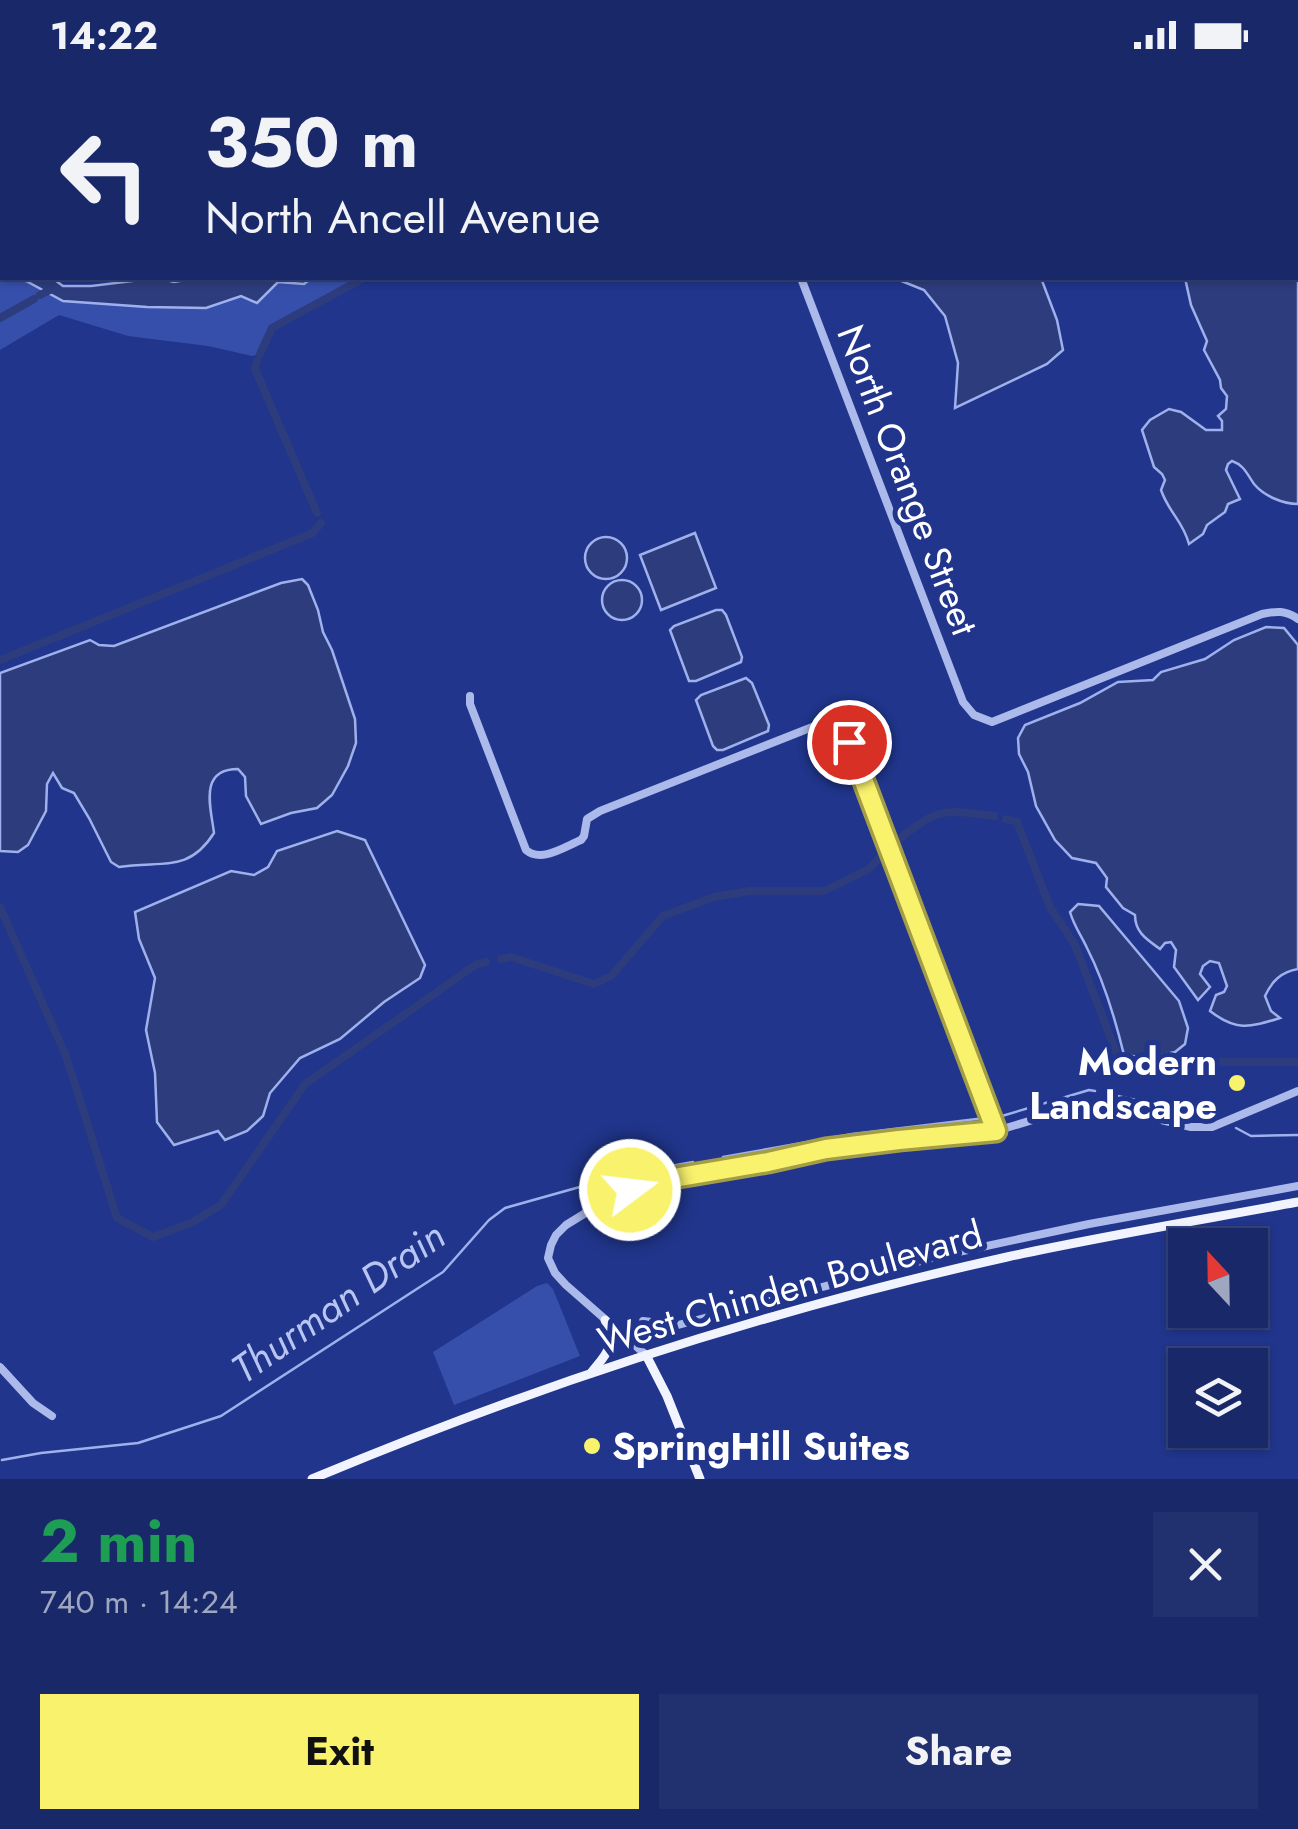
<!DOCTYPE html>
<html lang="en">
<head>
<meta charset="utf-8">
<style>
	body { margin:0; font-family:Jost,sans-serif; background:#21306e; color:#f1f3f6; height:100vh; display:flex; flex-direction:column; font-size:38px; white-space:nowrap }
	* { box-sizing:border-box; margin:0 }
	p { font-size:32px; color:#9fa6c0 }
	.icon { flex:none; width:55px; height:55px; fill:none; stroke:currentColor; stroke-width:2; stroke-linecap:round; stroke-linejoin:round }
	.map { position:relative; height:1409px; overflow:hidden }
	.drawer { display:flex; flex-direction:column; background:#182868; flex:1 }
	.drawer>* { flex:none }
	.banner { position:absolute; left:0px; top:0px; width:1300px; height:210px; box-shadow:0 2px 8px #0004,0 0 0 2px #36447c; background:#182868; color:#f1f3f6; overflow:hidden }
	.needle { width:65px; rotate:338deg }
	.fabs { position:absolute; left:1168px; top:1158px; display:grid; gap:20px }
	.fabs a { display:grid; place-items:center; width:100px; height:100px; border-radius:0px; background:#182868; box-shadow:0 2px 8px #0004,0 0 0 2px #36447c; font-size:50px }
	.pin { position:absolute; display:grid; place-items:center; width:85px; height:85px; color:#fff; margin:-42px; border:5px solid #fff; border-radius:50%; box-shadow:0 2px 10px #0007 }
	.me { position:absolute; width:110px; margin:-55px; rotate:75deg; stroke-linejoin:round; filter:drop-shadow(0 0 8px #0008) }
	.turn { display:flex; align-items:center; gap:35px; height:210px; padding:0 40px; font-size:45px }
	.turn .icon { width:130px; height:130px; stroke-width:2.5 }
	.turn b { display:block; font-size:70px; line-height:85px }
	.round { display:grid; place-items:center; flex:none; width:105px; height:105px; border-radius:0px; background:#21306e }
	.overview { display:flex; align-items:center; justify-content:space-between; height:170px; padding:0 40px }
	h1 { font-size:60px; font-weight:700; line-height:75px; color:#1e9e55 }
	.primary-button { display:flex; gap:20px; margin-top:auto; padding:20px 40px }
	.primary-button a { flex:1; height:115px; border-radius:0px; background:#f9f26c; color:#111; font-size:40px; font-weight:700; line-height:115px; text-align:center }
	.primary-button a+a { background:#21306e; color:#f1f3f6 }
	.status { display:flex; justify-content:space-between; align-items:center; height:70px; padding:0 50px; background:#182868; direction:ltr }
	.status svg { height:28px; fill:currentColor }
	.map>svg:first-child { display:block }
	.green { fill:#364faa }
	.water { fill:#2d3c7d; stroke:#9fb1ed; stroke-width:2.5 }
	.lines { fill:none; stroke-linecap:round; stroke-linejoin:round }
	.stream { stroke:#9fb1ed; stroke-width:2.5 }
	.canal { stroke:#2d3c7d; stroke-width:8 }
	.minor { stroke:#acb9eb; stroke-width:8 }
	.major { stroke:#f1f3fe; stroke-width:9 }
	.route-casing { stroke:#a29d46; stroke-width:25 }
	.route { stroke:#f9f26c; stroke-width:18 }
	.poi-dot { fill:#f9f26c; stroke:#20358b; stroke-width:4 }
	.labels { text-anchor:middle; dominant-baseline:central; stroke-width:10; stroke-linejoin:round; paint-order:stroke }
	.street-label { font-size:38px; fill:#fff; stroke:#20358b }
	.poi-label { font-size:38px; font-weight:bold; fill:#fff; stroke:#20358b; text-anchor:end }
	.water-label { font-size:40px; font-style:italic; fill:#b8c5f3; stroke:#20358b }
</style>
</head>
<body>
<div class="status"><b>14:22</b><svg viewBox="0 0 49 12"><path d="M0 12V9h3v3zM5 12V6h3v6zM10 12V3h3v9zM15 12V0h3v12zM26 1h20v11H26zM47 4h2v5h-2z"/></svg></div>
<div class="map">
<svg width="1298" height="1409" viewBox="0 0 1298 1409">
	<rect width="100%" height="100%" fill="#20358b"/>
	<!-- green -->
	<g class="green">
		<polygon points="0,0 449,0 445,2 2,2 2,64 0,63"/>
		<polygon points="0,208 26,211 63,231 147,237 206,238 241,226 257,233 278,212 304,214 312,208 364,208 272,257 260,284 252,286 208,276 128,266 59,245 0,280"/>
		<polygon points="547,1213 553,1219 580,1286 454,1335 433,1282 537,1216"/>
	</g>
	<!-- water -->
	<g class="water">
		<path d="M 1298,128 L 1298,434 C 1283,434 1264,426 1254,414 C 1247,404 1244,395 1232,391 L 1228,394 L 1226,400 L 1240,429 L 1228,434 L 1225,442 L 1207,455 L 1203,464 L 1189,474 C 1183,451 1169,443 1161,420 L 1165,410 L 1162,404 L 1154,397 L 1142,360 L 1150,350 L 1169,339 L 1181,342 L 1206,360 L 1222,360 L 1222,351 L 1218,346 L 1226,339 L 1227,326 L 1221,318 L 1220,310 L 1204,280 L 1207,271 L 1191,235 L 1185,208 L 1298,208 Z"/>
		<polygon points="0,187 2,188 2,208 52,208 63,216 91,216 157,208 174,212 198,208 312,208 304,214 278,212 257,233 241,226 206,238 147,237 63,231 26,211 0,208"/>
		<polygon points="894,208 1041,208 1057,250 1063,280 1047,294 955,338 958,293 945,246 924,220"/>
		<polygon points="695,463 716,518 661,540 640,485"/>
		<circle cx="606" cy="488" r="21"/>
		<path d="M 302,509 L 308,515 L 318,540 L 323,562 L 332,580 L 355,649 L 356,673 L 348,696 L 332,725 L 317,738 L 291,743 L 261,754 L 246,726 L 245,707 L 238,699 C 198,699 211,738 214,763 C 188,804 161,790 119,797 L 111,792 L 89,748 L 74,723 L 62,718 L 53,703 L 47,714 L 46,741 L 28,775 L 18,782 L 0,781 L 0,603 L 90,570 L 99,575 L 114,576 L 281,513 Z"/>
		<circle cx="622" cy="530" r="20"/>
		<polygon points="716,540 722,540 726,545 742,587 741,592 696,611 689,611 670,560 674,556"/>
		<path d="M 1266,557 L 1284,558 L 1298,575 L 1298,899 C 1281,902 1272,911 1265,926 L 1271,941 L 1280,948 C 1250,957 1237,962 1210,941 L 1216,925 L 1224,922 L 1227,916 L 1219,893 L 1210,891 L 1203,896 L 1200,904 L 1210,917 L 1198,930 L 1174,897 L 1176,880 L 1171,872 L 1165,873 L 1160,879 C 1146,869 1135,862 1135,845 L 1123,838 L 1106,817 L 1107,808 L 1096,793 L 1072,788 L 1055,770 L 1036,736 L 1028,702 L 1019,684 L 1018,668 L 1025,655 L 1080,633 L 1118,612 L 1153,610 L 1161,602 L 1205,589 L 1234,570 Z"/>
		<polygon points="746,608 752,613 769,655 768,661 723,680 717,680 713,676 696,630 701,625"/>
		<polygon points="337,761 365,770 425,895 420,908 384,932 340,969 300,988 270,1023 263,1046 247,1061 225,1070 218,1061 174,1075 157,1052 155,1003 146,960 155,908 139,869 135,842 231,801 254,805 268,797 277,781"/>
		<path d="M 1078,834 L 1099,836 L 1179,931 L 1188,958 L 1185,974 L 1175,982 L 1148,988 L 1124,985 C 1115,948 1104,911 1087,878 C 1081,865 1074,856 1070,842 Z"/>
	</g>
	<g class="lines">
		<!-- stream -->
		<g class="stream">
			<polyline points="1113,1025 1210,1046"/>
			<polyline points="1002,1046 1089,1020 1095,1021"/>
			<polyline points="1236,1058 1251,1066 1298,1065"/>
			<polyline points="723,1087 852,1064 985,1048"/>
			<polyline points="2,1390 41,1383 138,1373 221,1346 443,1202 489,1150 505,1138 626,1104 693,1092"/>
		</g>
		<!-- canal -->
		<g class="canal">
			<polyline points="40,225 54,218"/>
			<polyline points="0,248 34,229"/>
			<polyline points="260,284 272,258 364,208"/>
			<polyline points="257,291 255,299 317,443"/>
			<polyline points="0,590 313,463 321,453"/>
			<polyline points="1006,749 1017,752 1050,837 1075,875 1121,995 1125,998 1193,989 1210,992 1298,992"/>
			<path d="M 896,771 C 940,738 939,739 994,746"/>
			<polyline points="0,837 66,986 117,1148 153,1167 191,1153 221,1135 305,1014 477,894 486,892"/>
			<polyline points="501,889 511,887 594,914 611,906 663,846 714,827 749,821 824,821 869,799 883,784"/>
		</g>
		<!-- minor -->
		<g class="minor">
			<path d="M 801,208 L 963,632 L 974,645 L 992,652 L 1262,544 C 1276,541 1286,540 1298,549"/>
			<path d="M 470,626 L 470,634 L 526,780 C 541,793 564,777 581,770 L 584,766 L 587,749 L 600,741 L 825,652 L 834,651 L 840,655 L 859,697 L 996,1061"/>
			<polyline points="643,1251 678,1255 940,1186 1089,1154 1298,1116"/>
			<polyline points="646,1285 566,1215 555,1203 548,1188 551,1175 556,1165 566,1155 605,1131 650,1113 826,1079 899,1070 996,1061 1069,1039 1102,1036 1191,1057 1212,1057 1298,1021"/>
			<polyline points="0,1297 33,1333 52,1346"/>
		</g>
		<!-- major -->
		<g class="major">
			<polyline points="646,1285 667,1326 700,1409"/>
			<path d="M 591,1303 C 607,1283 617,1276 605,1250"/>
			<path d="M 312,1409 C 536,1315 769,1240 1007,1187 C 1103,1166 1201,1150 1298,1132"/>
		</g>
	</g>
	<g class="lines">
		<defs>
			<polyline id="route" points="630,1120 673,1108 768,1092 826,1079 899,1070 996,1061 849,672"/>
		</defs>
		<!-- route casing -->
		<use href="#route" class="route-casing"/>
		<!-- route -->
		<use href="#route" class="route"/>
	</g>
	<!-- markers -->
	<g class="poi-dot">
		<circle cx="1237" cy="1013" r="10"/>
		<circle cx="592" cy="1376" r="10"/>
	</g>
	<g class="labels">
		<!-- street labels -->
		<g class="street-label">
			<text transform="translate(908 410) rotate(69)">North Orange Street</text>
			<text transform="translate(790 1217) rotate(-16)">West Chinden Boulevard</text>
		</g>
		<!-- poi labels -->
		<g class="poi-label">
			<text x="1217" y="991">Modern<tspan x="1217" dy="44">Landscape</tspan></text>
			<text x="612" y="1376" text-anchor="start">SpringHill Suites</text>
		</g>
		<!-- water labels -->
		<g class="water-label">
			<text transform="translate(338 1232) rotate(-35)">Thurman Drain</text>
		</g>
	</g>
</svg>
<div class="fabs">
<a><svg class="needle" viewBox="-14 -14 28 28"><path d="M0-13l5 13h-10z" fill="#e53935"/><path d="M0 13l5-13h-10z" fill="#9fa6c0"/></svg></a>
<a><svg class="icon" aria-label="layers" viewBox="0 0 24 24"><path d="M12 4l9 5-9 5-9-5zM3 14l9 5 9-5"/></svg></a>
</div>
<div class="pin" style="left:849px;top:672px;background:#d93025"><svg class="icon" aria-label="arrive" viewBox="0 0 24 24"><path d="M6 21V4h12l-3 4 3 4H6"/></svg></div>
<svg class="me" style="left:630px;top:1120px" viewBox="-20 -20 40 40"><circle r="17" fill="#f9f26c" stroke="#fff" stroke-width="3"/><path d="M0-11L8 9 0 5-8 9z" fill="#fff"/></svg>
<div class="banner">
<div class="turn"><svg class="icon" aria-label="left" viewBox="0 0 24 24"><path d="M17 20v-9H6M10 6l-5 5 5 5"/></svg><div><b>350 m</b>North Ancell Avenue</div></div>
</div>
</div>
<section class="drawer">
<div class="overview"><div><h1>2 min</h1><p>740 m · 14:24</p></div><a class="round"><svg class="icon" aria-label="close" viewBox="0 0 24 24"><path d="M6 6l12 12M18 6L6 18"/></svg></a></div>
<div class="primary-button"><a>Exit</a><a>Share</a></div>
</section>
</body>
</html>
